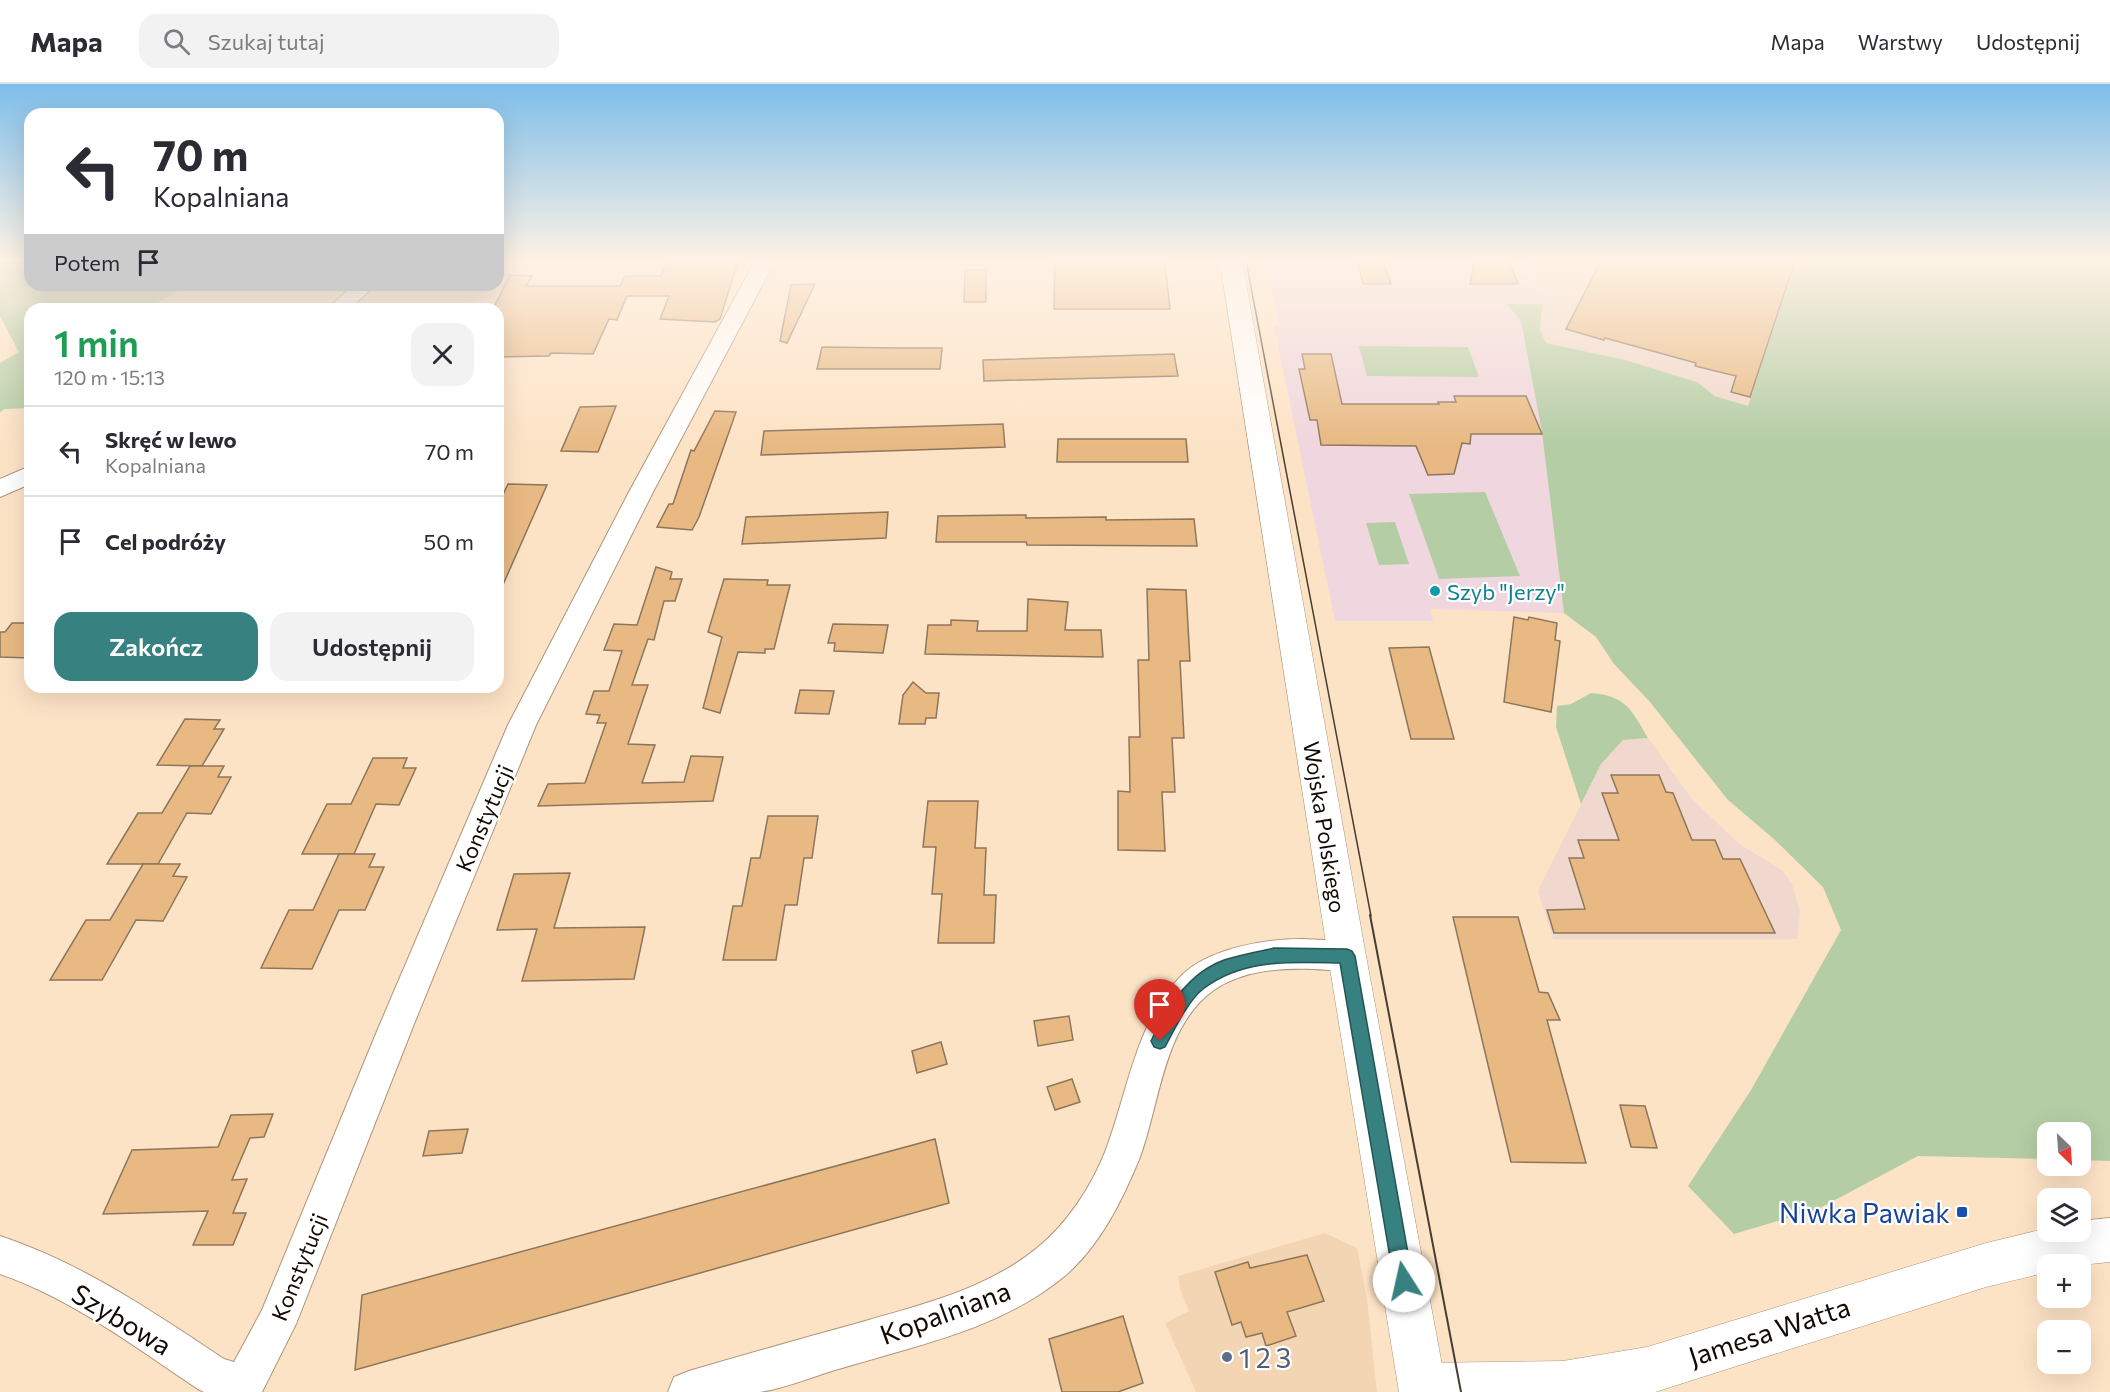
<!DOCTYPE html>
<html lang="pl">
<head>
<meta charset="utf-8">
<style>
	body { margin:0; font-family:Commissioner,sans-serif; background:#f2f2f3; color:#2b2b33; height:100vh; display:flex; flex-direction:column; font-size:22px; white-space:nowrap }
	* { box-sizing:border-box; margin:0 }
	p { font-size:20px; color:#7c7c81 }
	.icon { flex:none; width:33px; height:33px; fill:none; stroke:currentColor; stroke-width:2; stroke-linecap:round; stroke-linejoin:round }
	.map { position:relative; flex:1; overflow:hidden }
	.details { position:absolute; left:24px; top:219px; width:480px; height:390px; display:flex; flex-direction:column; background:#fff; border-radius:18px; box-shadow:0 6px 24px #0002 }
	.details>* { flex:none }
	.banner { position:absolute; left:24px; top:24px; width:480px; height:183px; border-radius:18px; box-shadow:0 6px 24px #0002; background:#fff; color:#2b2b33; overflow:hidden }
	.needle { width:39px; rotate:155deg }
	.fabs { position:absolute; left:2037px; top:1038px; display:grid; gap:12px }
	.fabs a { display:grid; place-items:center; width:54px; height:54px; border-radius:12px; background:#fff; box-shadow:0 6px 24px #0002; font-size:30px }
	.pin { position:absolute; display:grid; place-items:center; width:51px; height:51px; color:#fff; margin:-62px -26px; border-radius:50% 50% 50% 0; rotate:-45deg; box-shadow:0 0 6px #0007 }
	.pin .icon { rotate:45deg }
	.me { position:absolute; width:66px; margin:-33px; rotate:350deg; stroke-linejoin:round; filter:drop-shadow(0 0 4px #0008) }
	.turn { display:flex; align-items:center; gap:21px; height:126px; padding:0 30px; font-size:27px }
	.turn .icon { width:78px; height:78px; stroke-width:2.5 }
	.turn b { display:block; font-size:42px; line-height:51px }
	.then { display:flex; align-items:center; height:57px; padding:0 30px; background:#0003; gap:12px; font-size:22px }
	.round { display:grid; place-items:center; flex:none; width:63px; height:63px; border-radius:18px; background:#f2f2f3 }
	.overview { display:flex; align-items:center; justify-content:space-between; height:102px; padding:0 30px }
	h1 { font-size:36px; font-weight:600; line-height:45px; color:#1e9e55 }
	.cta { display:flex; gap:12px; margin-top:auto; padding:12px 30px }
	.cta a { flex:1; height:69px; border-radius:18px; background:#388181; color:#fff; font-size:24px; font-weight:600; line-height:69px; text-align:center }
	.cta a+a { background:#f2f2f3; color:#2b2b33 }
	ul { padding:0; list-style:none }
	li { display:flex; align-items:center; gap:18px; height:90px; padding:0 30px; border-top:2px solid #e1e1e2 }
	li div { flex:1 }
	li b { display:block; font-size:22px }
	li em { font-style:normal }
	header { display:flex; align-items:center; gap:36px; box-sizing:border-box; height:84px; padding:0 30px; background:#fff; border-bottom:2px solid #e1e1e2 }
	header strong { font-size:28px }
	nav { display:flex; gap:33px; margin-inline-start:auto; font-size:21px }
	.search { width:420px; height:54px; background:#f2f2f3; display:flex; align-items:center; gap:15px; box-sizing:border-box; padding:0 21px; border-radius:18px; color:#7c7c81; font-size:22px }
	.map>svg:first-child { display:block }
	.built { fill:#f4d5b3 }
	.industrial { fill:#f1d8cf }
	.education { fill:#f0d6de }
	.green { fill:#b4cda5 }
	.building { fill:#e8b983; stroke:#8d765c; stroke-width:1.5 }
	.lines { fill:none; stroke-linecap:round; stroke-linejoin:round }
	.minor-casing { stroke:#ad957a; stroke-width:2 }
	.tertiary-casing { stroke:#ad957a; stroke-width:1 }
	.secondary-casing { stroke:#ad957a; stroke-width:1 }
	.minor { fill:#fff; fill-rule:evenodd }
	.tertiary { fill:#fff; fill-rule:evenodd }
	.secondary { fill:#fff; fill-rule:evenodd }
	.tram-far1 { stroke:#493c30; stroke-width:1.5 }
	.tram { stroke:#493c30; stroke-width:2 }
	.route { fill:#388181; stroke:#245454; stroke-width:1.5 }
	.culture-dot { fill:#0f9aa8; stroke:#fff; stroke-width:2 }
	.transit-dot { fill:#1a4fb4; stroke:#fff; stroke-width:2 }
	.service-dot { fill:#5c6f8a; stroke:#fff; stroke-width:2 }
	.labels { text-anchor:middle; dominant-baseline:central; stroke-width:4.5; stroke-linejoin:round; paint-order:stroke }
	.culture-label { font-size:22px; fill:#0d838f; stroke:#fff; text-anchor:start }
	.street-label { font-size:22px; fill:#120902; stroke:#fff }
	.near-transit-label { font-size:27px; fill:#164399; stroke:#fff; text-anchor:end }
	.near-street-label { font-size:27px; fill:#120902; stroke:#fff }
	.near-service-label { font-size:27px; fill:#4e5e75; stroke:#fff; text-anchor:start }
</style>
</head>
<body>
<header>
<strong>Mapa</strong>
<div class="search"><svg class="icon" aria-label="search" viewBox="0 0 24 24"><circle cx="10" cy="10" r="6"/><path d="M15 15l6 6"/></svg>Szukaj tutaj</div>
<nav><a>Mapa</a><a>Warstwy</a><a>Udostępnij</a></nav>
</header>
<div class="map">
<svg width="2110" height="1308" viewBox="0 0 2110 1308">
	<rect width="100%" height="100%" fill="#fde3c6"/>
	<!-- built -->
	<polygon class="built" points="1325,1149 1357,1164 1367,1215 1377,1308 1196,1308 1165,1239 1189,1227 1180,1205 1178,1192"/>
	<!-- industrial -->
	<g class="industrial">
		<polygon points="1528,177 1796,177 1748,322 1715,312 1697,298 1625,276 1545,259 1540,246 1542,220 1527,182"/>
		<polygon points="1648,654 1692,715 1738,759 1783,787 1792,800 1800,827 1797,855 1553,855 1538,807 1601,680 1623,656"/>
	</g>
	<!-- education -->
	<polygon class="education" points="1265,177 1520,177 1527,182 1542,220 1507,220 1521,237 1542,348 1564,529 1430,525 1433,537 1335,537 1274,242 1280,241"/>
	<!-- green -->
	<g class="green">
		<polygon points="0,177 30,177 30,201 188,201 147,225 30,225 30,324 5,325 0,328 0,279 19,268 0,232"/>
		<polygon points="1796,177 2110,177 2110,1077 2081,1076 2080,1048 2048,1048 2047,1075 1918,1072 1818,1125 1734,1150 1688,1102 1751,1006 1841,846 1823,803 1775,756 1728,716 1650,618 1614,580 1596,553 1564,529 1542,348 1521,237 1507,220 1542,220 1540,246 1546,259 1625,276 1697,298 1715,312 1748,322"/>
		<polygon points="1359,262 1468,263 1479,293 1367,292"/>
		<polygon points="1485,408 1520,492 1439,495 1409,410"/>
		<polygon points="1395,438 1409,480 1379,481 1366,439"/>
		<path d="M 1591,609 C 1626,612 1631,625 1648,654 L 1623,656 L 1601,680 L 1581,720 L 1556,643 L 1557,622 L 1571,620 Z"/>
	</g>
	<!-- building -->
	<g class="building">
		<polygon points="676,177 738,177 720,235 715,238 660,235 669,212 627,212 617,236 609,235 593,270 551,269 549,272 498,273 498,225 493,225 510,191 532,192 526,202 620,202 625,192 661,192 666,180 674,181"/>
		<polygon points="1055,177 1156,177 1156,180 1165,180 1170,225 1054,225"/>
		<polygon points="1357,177 1383,177 1391,200 1363,200"/>
		<polygon points="1474,177 1508,177 1518,200 1470,200"/>
		<polygon points="1601,177 1795,177 1750,313 1731,308 1736,292 1695,282 1696,279 1605,254 1604,256 1566,245"/>
		<polygon points="965,186 986,186 986,218 964,218"/>
		<polygon points="815,200 787,259 780,257 791,201"/>
		<polygon points="822,263 902,264 942,264 940,285 817,285"/>
		<polygon points="1174,270 1178,292 984,297 983,276"/>
		<polygon points="1302,270 1331,270 1342,320 1439,320 1438,318 1456,318 1454,312 1526,312 1542,350 1471,350 1470,360 1462,359 1454,390 1428,391 1416,362 1321,361 1317,336 1310,336 1299,285 1305,285"/>
		<polygon points="616,322 598,368 561,367 580,323"/>
		<polygon points="715,327 736,328 699,433 692,446 657,443 669,420 673,420 691,366 694,367"/>
		<polygon points="1003,340 1005,363 761,371 764,347"/>
		<polygon points="1058,355 1186,355 1188,378 1057,378"/>
		<polygon points="508,400 547,401 498,512 498,421"/>
		<polygon points="888,428 886,454 742,460 746,433"/>
		<polygon points="1026,431 1026,434 1106,433 1106,436 1194,435 1197,462 1027,461 1026,458 936,458 938,432"/>
		<polygon points="656,483 672,488 670,495 682,495 675,517 664,517 654,556 648,555 632,601 648,601 628,660 655,661 642,699 684,698 691,672 723,673 713,717 538,722 548,700 585,699 606,639 597,639 600,631 586,630 594,607 609,607 622,567 604,566 614,540 637,541"/>
		<polygon points="724,495 768,496 767,501 790,501 774,565 765,565 765,569 738,568 720,629 703,624 722,553 708,548"/>
		<polygon points="1147,505 1186,506 1190,577 1180,577 1184,654 1172,654 1175,708 1162,708 1165,767 1118,766 1118,707 1130,708 1129,653 1140,653 1138,576 1149,576"/>
		<polygon points="1028,515 1068,518 1065,546 1101,546 1103,573 925,570 928,541 951,541 951,536 978,537 977,547 1027,547"/>
		<polygon points="1514,533 1528,536 1529,533 1557,539 1555,556 1560,557 1551,628 1504,618"/>
		<polygon points="12,539 30,539 30,574 0,573 0,548 5,548"/>
		<polygon points="833,540 888,541 883,569 834,567 835,559 828,559"/>
		<polygon points="1429,563 1454,655 1411,655 1389,564"/>
		<polygon points="913,598 926,609 939,609 936,634 926,634 925,640 899,640 903,611"/>
		<polygon points="800,606 834,607 829,630 795,629"/>
		<polygon points="185,635 220,636 214,645 224,645 202,682 157,681"/>
		<polygon points="373,674 407,674 403,684 416,684 399,721 376,720 354,770 302,770 327,720 351,720"/>
		<polygon points="190,682 224,682 218,693 231,693 211,730 187,729 158,780 107,780 138,729 162,729"/>
		<polygon points="1611,691 1659,691 1666,708 1673,709 1692,756 1715,756 1723,775 1740,775 1775,849 1554,849 1547,826 1585,825 1569,774 1584,774 1578,756 1619,756 1602,709 1618,709"/>
		<polygon points="928,717 978,717 975,764 986,764 984,811 996,811 994,859 938,859 942,810 932,810 936,763 923,763"/>
		<polygon points="768,732 818,732 812,774 804,774 797,821 785,821 776,876 723,876 733,822 742,822 751,774 760,774"/>
		<polygon points="339,770 375,770 369,783 384,783 365,826 339,826 312,885 261,884 289,826 313,826"/>
		<polygon points="143,780 180,780 173,792 187,793 163,837 136,836 102,896 50,896 86,836 110,836"/>
		<polygon points="570,789 554,844 645,843 634,895 522,897 537,845 497,846 514,790"/>
		<polygon points="1453,833 1518,833 1539,908 1548,909 1560,936 1547,936 1586,1079 1511,1078"/>
		<polygon points="1069,932 1073,956 1038,962 1034,937"/>
		<polygon points="941,958 947,980 917,989 912,967"/>
		<polygon points="1072,995 1080,1018 1055,1026 1047,1003"/>
		<polygon points="1620,1021 1645,1022 1657,1064 1631,1063"/>
		<polygon points="273,1030 264,1053 250,1054 232,1096 247,1095 233,1129 246,1129 233,1161 193,1161 208,1127 103,1130 132,1066 218,1063 231,1031"/>
		<polygon points="468,1045 462,1069 423,1072 429,1047"/>
		<polygon points="935,1055 949,1119 355,1286 362,1211"/>
		<polygon points="1307,1171 1324,1217 1287,1228 1296,1252 1266,1262 1262,1249 1246,1253 1241,1238 1232,1241 1215,1188 1248,1178 1250,1184"/>
		<polygon points="1123,1232 1143,1299 1118,1308 1062,1308 1049,1255"/>
	</g>
	<g class="lines">
		<defs>
			<g id="minor">
				<path d="M 755,177 L 775,177 L 653,408 L 536,641 L 414,940 L 296,1240 L 262,1308 L 204,1308 L 198,1305 C 135,1263 72,1215 0,1190 L 0,1152 C 82,1179 153,1228 224,1275 L 234,1278 L 262,1226 L 380,940 L 508,641 L 629,408 Z"/>
				<polygon points="354,201 376,201 349,225 327,225"/>
				<polygon points="30,382 30,400 0,413 0,395"/>
				<path d="M 1302,855 L 1347,857 L 1359,862 L 1363,872 L 1359,882 C 1344,888 1330,886 1314,885 C 1280,884 1243,886 1214,906 C 1163,942 1160,1019 1140,1073 C 1123,1115 1101,1160 1066,1191 C 1003,1244 918,1261 842,1284 C 816,1291 785,1305 759,1308 C 730,1308 698,1308 668,1308 L 674,1293 L 689,1287 C 744,1271 799,1255 855,1240 C 919,1221 984,1207 1037,1164 C 1067,1140 1091,1103 1105,1068 C 1128,1009 1135,938 1182,891 C 1210,864 1265,855 1302,855 Z"/>
			</g>
			<polygon id="tertiary" points="2110,1134 2110,1178 2080,1181 2048,1180 2048,1188 1986,1203 1655,1308 1401,1308 1399,1303 1406,1286 1423,1279 1563,1277 1647,1263 1986,1159 2048,1144 2048,1148 2080,1148 2080,1137"/>
			<polygon id="secondary" points="1220,177 1242,177 1366,872 1447,1308 1399,1308 1328,872"/>
		</defs>
		<!-- minor casing -->
		<use href="#minor" class="minor-casing"/>
		<!-- tertiary casing -->
		<use href="#tertiary" class="tertiary-casing"/>
		<!-- secondary casing -->
		<use href="#secondary" class="secondary-casing"/>
		<!-- minor -->
		<use href="#minor" class="minor"/>
		<!-- tertiary -->
		<use href="#tertiary" class="tertiary"/>
		<!-- secondary -->
		<use href="#secondary" class="secondary"/>
		<!-- tram-far1 -->
		<polyline class="tram-far1" points="1246,177 1371,832"/>
		<!-- tram -->
		<polyline class="tram" points="1370,831 1461,1308"/>
	</g>
	<!-- sky -->
	<linearGradient id="sky" x2="0" y2="1"><stop stop-color="#7ebeea"/><stop offset="0.49" stop-color="#fef2e5"/><stop offset="1" stop-color="#fef2e5" stop-opacity="0"/></linearGradient>
	<rect width="2110" height="360" fill="url(#sky)"/>
	<!-- route -->
	<path class="route" d="M 1274,864 L 1347,865 L 1352,867 L 1355,872 L 1413,1197 L 1410,1204 L 1404,1207 L 1397,1204 L 1394,1197 L 1340,879 C 1293,878 1243,874 1203,905 C 1188,917 1174,946 1165,963 L 1160,965 L 1154,963 L 1151,957 C 1166,924 1188,889 1224,876 C 1240,871 1257,868 1274,864 Z"/>
	<!-- markers -->
	<circle class="culture-dot" cx="1435" cy="507" r="6"/>
	<rect class="transit-dot" x="1956" y="1122" width="12" height="12" rx="3"/>
	<circle class="service-dot" cx="1227" cy="1273" r="6"/>
	<g class="labels">
		<!-- culture labels -->
		<g class="culture-label">
			<text x="1447" y="507">Szyb "Jerzy"</text>
		</g>
		<!-- street labels -->
		<g class="street-label">
			<text transform="translate(484 734) rotate(-67)">Konstytucji</text>
			<text transform="translate(1325 743) rotate(81)">Wojska Polskiego</text>
			<text transform="translate(299 1183) rotate(-68)">Konstytucji</text>
		</g>
		<!-- near-transit labels -->
		<g class="near-transit-label">
			<text x="1950" y="1128">Niwka Pawiak</text>
		</g>
		<!-- near-street labels -->
		<g class="near-street-label">
			<text transform="translate(945 1228) rotate(-20)">Kopalniana</text>
			<text transform="translate(122 1235) rotate(31)">Szybowa</text>
			<text transform="translate(1769 1247) rotate(-18)">Jamesa Watta</text>
		</g>
		<!-- near-service labels -->
		<g class="near-service-label">
			<text x="1239" y="1273">1 2 3</text>
		</g>
	</g>
</svg>
<div class="fabs">
<a><svg class="needle" viewBox="-14 -14 28 28"><path d="M0-13l5 13h-10z" fill="#e53935"/><path d="M0 13l5-13h-10z" fill="#7c7c81"/></svg></a>
<a><svg class="icon" aria-label="layers" viewBox="0 0 24 24"><path d="M12 4l9 5-9 5-9-5zM3 14l9 5 9-5"/></svg></a>
<a>+</a>
<a>−</a>
</div>
<div class="pin" style="left:1160px;top:957px;background:#d93025"><svg class="icon" aria-label="arrive" viewBox="0 0 24 24"><path d="M6 21V4h12l-3 4 3 4H6"/></svg></div>
<svg class="me" style="left:1404px;top:1197px" viewBox="-20 -20 40 40"><circle r="19" fill="#fff"/><path d="M0-13L10 11 0 6-10 11z" fill="#388181"/></svg>
<div class="banner">
<div class="turn"><svg class="icon" aria-label="left" viewBox="0 0 24 24"><path d="M17 20v-9H6M10 6l-5 5 5 5"/></svg><div><b>70 m</b>Kopalniana</div></div>
<div class="then">Potem<svg class="icon" aria-label="arrive" viewBox="0 0 24 24"><path d="M6 21V4h12l-3 4 3 4H6"/></svg></div>
</div>
<section class="details">
<div class="overview"><div><h1>1 min</h1><p>120 m · 15:13</p></div><a class="round"><svg class="icon" aria-label="close" viewBox="0 0 24 24"><path d="M6 6l12 12M18 6L6 18"/></svg></a></div>
<ul>
<li><svg class="icon" aria-label="left" viewBox="0 0 24 24"><path d="M17 20v-9H6M10 6l-5 5 5 5"/></svg><div><b>Skręć w lewo</b><p>Kopalniana</p></div><em>70 m</em></li>
<li><svg class="icon" aria-label="arrive" viewBox="0 0 24 24"><path d="M6 21V4h12l-3 4 3 4H6"/></svg><div><b>Cel podróży</b></div><em>50 m</em></li>
</ul>
<div class="cta"><a>Zakończ</a><a>Udostępnij</a></div>
</section>
</div>
</body>
</html>
